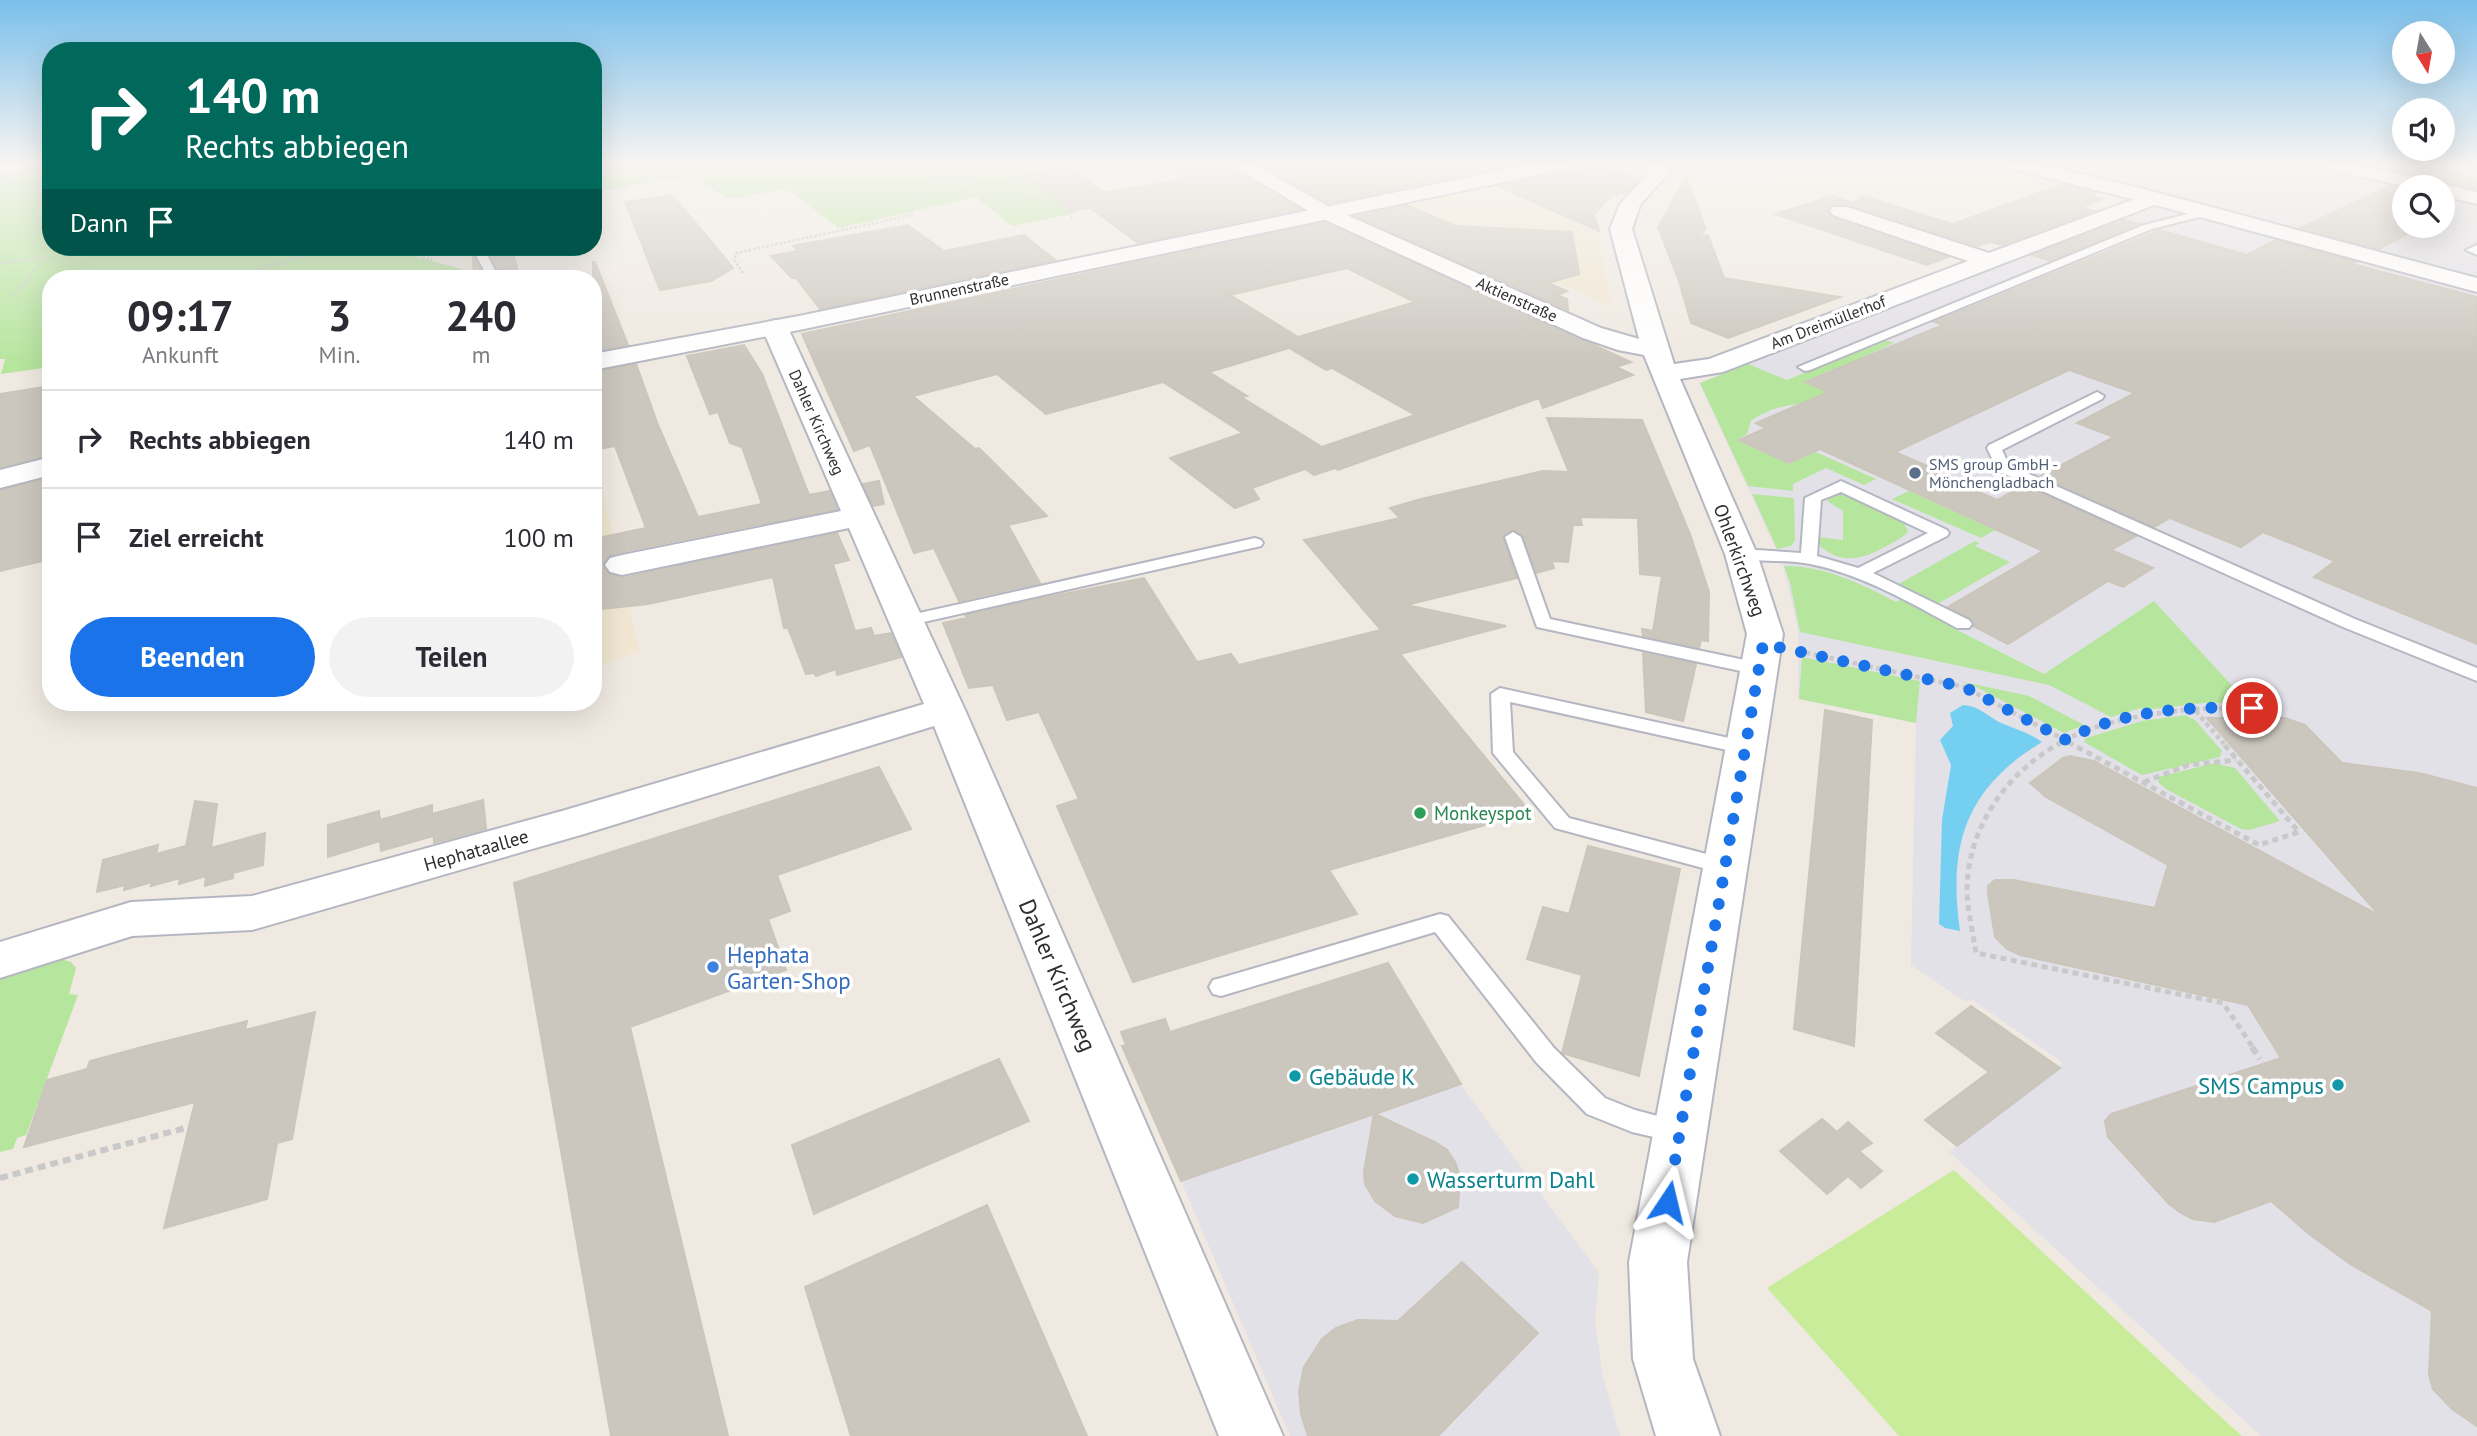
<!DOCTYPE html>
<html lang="de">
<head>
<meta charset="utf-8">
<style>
	body { margin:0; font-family:"PT Sans",sans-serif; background:#f2f2f3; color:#2b2b33; height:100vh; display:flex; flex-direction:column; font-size:26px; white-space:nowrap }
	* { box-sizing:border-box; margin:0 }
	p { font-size:23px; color:#7c7c81 }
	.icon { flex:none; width:38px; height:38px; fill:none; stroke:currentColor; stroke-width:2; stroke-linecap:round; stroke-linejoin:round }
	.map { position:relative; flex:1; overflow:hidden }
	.details { position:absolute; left:42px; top:270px; width:560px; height:441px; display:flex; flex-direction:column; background:#fff; border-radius:28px; box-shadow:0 7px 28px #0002 }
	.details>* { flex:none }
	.hud { position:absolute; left:42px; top:42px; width:560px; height:214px; border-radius:28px; box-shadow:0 7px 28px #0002; background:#00695c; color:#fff; overflow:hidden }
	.needle { width:46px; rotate:169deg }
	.fabs { position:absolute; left:2392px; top:21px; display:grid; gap:14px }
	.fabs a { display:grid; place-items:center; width:63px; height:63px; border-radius:50%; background:#fff; box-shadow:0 7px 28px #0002; font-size:35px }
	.pin { position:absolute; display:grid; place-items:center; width:60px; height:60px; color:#fff; margin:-30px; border:4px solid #fff; border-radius:50%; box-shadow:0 2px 7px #0007 }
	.me { position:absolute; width:77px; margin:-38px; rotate:10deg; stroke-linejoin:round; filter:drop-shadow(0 0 5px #0008) }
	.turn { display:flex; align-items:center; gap:24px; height:147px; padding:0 28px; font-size:32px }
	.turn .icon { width:91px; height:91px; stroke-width:2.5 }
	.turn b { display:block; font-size:49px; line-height:60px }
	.then { display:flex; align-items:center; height:66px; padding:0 28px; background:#0003; gap:14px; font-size:26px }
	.eta { display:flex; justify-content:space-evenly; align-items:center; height:119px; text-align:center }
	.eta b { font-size:42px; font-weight:700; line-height:49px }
	.cta { display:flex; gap:14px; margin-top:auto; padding:14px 28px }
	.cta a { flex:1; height:80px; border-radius:42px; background:#1a73e8; color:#fff; font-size:28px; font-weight:700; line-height:80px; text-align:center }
	.cta a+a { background:#f2f2f3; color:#2b2b33 }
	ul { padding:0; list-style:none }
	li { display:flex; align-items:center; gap:21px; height:98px; padding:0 28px; border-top:2px solid #e1e1e2 }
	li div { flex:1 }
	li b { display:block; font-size:26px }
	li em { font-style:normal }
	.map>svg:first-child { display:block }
	.industrial { fill:#e3e1e8; fill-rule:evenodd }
	.education { fill:#f0e6d1 }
	.green { fill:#b6e59e }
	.pitch { fill:#c9ec9a }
	.water { fill:#75cff0 }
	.building { fill:#cbc7bf; stroke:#cbc5ba; stroke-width:2; fill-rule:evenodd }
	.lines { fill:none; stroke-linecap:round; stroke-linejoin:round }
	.lane-casing { stroke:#b4b7c1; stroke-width:4 }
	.street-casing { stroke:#b4b7c1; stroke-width:4 }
	.secondary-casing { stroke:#b4b7c1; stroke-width:4 }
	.path-far3 { stroke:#c9c9c9; stroke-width:2.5; stroke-dasharray:2.5 2; stroke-linecap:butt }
	.path-far2 { stroke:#c9c9c9; stroke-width:4.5; stroke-dasharray:4.5 3.5; stroke-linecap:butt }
	.path-far1 { stroke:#c9c9c9; stroke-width:5; stroke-dasharray:6 4.5; stroke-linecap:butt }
	.path { stroke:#c9c9c9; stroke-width:6; stroke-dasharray:8 5; stroke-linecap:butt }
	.lane { fill:#fff; fill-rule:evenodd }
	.street { fill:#fff; fill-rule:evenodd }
	.secondary { fill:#fff; fill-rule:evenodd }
	.route { stroke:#1a73e8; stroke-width:12; stroke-dasharray:0 21.6 }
	.service-dot { fill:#5c6f8a; stroke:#fff; stroke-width:2.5 }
	.leisure-dot { fill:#2e9e5b; stroke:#fff; stroke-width:2.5 }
	.shop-dot { fill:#3f7fe0; stroke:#fff; stroke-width:2.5 }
	.culture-dot { fill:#0f9aa8; stroke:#fff; stroke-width:2.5 }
	.labels { text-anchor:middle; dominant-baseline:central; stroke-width:7; stroke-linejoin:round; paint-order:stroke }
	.far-street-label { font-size:16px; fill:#2e2e2e; stroke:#fff }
	.far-service-label { font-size:16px; fill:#4e5e75; stroke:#fff; text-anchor:start }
	.street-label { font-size:19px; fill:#2e2e2e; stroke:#fff }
	.leisure-label { font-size:19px; fill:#27864d; stroke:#fff; text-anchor:start }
	.near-shop-label { font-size:23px; fill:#366cbe; stroke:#fff; text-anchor:start }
	.near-street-label { font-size:23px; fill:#2e2e2e; stroke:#fff }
	.near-culture-label { font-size:23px; fill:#0d838f; stroke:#fff; text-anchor:start }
</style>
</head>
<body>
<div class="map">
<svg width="2477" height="1436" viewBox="0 0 2477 1436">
	<rect width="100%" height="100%" fill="#efe9e1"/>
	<!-- industrial -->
	<g class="industrial">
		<path d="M 2012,162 L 2477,162 L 2477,283 ZM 2404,187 L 2443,187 L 2443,226 L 2404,226 Z"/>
		<polygon points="2151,207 2170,207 2477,291 2477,1436 2261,1436 1949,1152 2063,1063 1971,999 1966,1002 1911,965 1916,723 1798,699 1798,630 1783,564 1699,383"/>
		<polygon points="1460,1084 1599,1273 1595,1321 1603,1378 1620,1436 1290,1436 1181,1181"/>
	</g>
	<!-- education -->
	<g class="education">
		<polygon points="1492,186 1597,231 1612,307 1394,208"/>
		<polygon points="593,487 602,487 639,651 593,667"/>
	</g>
	<!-- green -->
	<g class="green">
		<polygon points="34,162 51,162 51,247 421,247 414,256 475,273 477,278 51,278 51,367 1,374 5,359 0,359 0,172"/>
		<polygon points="593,162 1097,162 1097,163 1022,175 1074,213 1012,226 976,197 839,228 787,189 730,199 692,178 651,182 593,194"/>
		<path d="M 1885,340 L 1894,343 L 1868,355 L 1934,381 L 1898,397 L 1831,370 L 1803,382 L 1850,401 C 1817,403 1778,400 1751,421 L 1747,434 L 1737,440 L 1789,464 L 1816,452 L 1876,479 L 1864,485 L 1826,468 L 1793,484 L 1793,491 L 1748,486 L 1700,383 L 1748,364 L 1787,380 Z"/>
		<polygon points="1909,491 1995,530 1981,538 1892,499"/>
		<polygon points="1752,494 1794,498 1795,541 1791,546 1777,549"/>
		<path d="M 1835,494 L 1854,497 L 1904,523 L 1908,532 C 1901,539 1892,543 1883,548 C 1861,560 1840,564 1820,546 L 1819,537 L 1843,540 L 1843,511 L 1827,501 L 1830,496 Z"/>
		<polygon points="1975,541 1979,543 1975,546 2010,562 1934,606 1895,586"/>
		<path d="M 1784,566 C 1826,566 1859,583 1896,602 L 1905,597 L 1957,623 L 1951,627 L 2044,674 L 2154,601 L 2248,703 L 2204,703 L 2144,710 L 2141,708 L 2111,717 L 2049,685 L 1800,632 L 1790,583 Z"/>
		<polygon points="1802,657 1920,681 1916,723 1799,699"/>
		<polygon points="1959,681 2029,696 2084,725 2064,733 1976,687"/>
		<polygon points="2185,715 2195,720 2222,751 2220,757 2142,775 2084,742 2086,738 2142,721"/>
		<polygon points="2214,763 2235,768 2280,821 2249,830 2241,829 2166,789 2158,782 2159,777"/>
		<polygon points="58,958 71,962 76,968 69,994 78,995 26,1135 17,1138 13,1149 0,1152 0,979 7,972"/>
	</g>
	<!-- pitch -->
	<polygon class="pitch" points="1954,1170 2212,1409 2242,1436 1899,1436 1767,1288"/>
	<!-- water -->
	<path class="water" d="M 1963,705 C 1979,706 1986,715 1999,722 C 2014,729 2028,732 2042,742 C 1965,789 1948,845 1960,931 L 1945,928 L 1939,924 L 1942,820 L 1951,765 L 1940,740 L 1953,726 L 1950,713 Z"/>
	<!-- building -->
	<g class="building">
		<polygon points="1162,162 1223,162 1301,209 1138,243 1090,208 1072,211 1022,176 1068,168 1105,192 1189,179"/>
		<polygon points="1256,162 1510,162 1513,165 1470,174 1459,169 1460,175 1329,204"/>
		<polygon points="1602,166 1638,180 1628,192 1612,195 1594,214 1599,231 1497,186"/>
		<polygon points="2426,167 2477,178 2477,189 2413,174"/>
		<polygon points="1686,177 1706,229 1699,238 1708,235 1724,278 1840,297 1728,338 1691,323 1679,281 1658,227"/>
		<polygon points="2063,184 2096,193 2090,196 2103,199 2081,208 2094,211 2002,245 1990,242 1977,246 1848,205 1833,204 1828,209 1832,217 1948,257 1927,265 1775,214 1832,196 1854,203 1863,196 1953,224"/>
		<polygon points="2390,186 2404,189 2404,226 2422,226 2379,249 2300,228"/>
		<polygon points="672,195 701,229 733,268 711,281 660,290 625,202"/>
		<polygon points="1406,205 1456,226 1572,232 1579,274 1548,283 1567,291 1557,295 1567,299 1568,310 1355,216"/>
		<polygon points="2124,220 2139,224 2050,261 2032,255"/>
		<path d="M 1325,222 L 1631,362 L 1616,367 L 1633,375 L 1543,408 L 1539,398 L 1338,470 L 1335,468 L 1314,475 L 1305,469 L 1252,488 L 1259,499 L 1235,508 L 1170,458 L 1243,433 L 1163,382 L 1046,414 L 997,374 L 913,396 L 975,449 L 979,448 L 1047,516 L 1008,525 L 1040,583 L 959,601 L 934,548 L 914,553 L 870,445 L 854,451 L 802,334 ZM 1347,268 L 1415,302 L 1298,337 L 1230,295 ZM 1289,348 L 1326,370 L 1332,368 L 1415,415 L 1322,447 L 1241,397 L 1247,396 L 1209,372 Z"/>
		<polygon points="908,225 944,251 1024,235 1055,260 820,309 796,278 792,278 771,256 798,251 793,246"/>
		<polygon points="2160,230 2247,255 2276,240 2356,262 2352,264 2477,297 2477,644 2314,577 2335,561 2263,532 2241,547 2170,518 2154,527 2041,476 2114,437 2077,423 2135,393 2069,370 1895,452 1930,467 1926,469 1997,500 2024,485 2136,536 2111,550 2153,568 2123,587 2108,581 2008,644 1973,626 1970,618 1948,607 2043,551 1820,449 1789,463 1739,440 1766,428 1756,423 1829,392 1805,382 1943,325 1934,322"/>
		<polygon points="472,247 511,247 520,278 499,278 500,275 485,248 477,248 472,253 485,278 474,278"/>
		<polygon points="593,262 595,262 628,345 593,351"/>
		<polygon points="744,345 762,374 809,495 830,491 837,509 621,552 608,556 603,567 609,575 623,578 837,533 849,560 833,564 855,631 871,628 874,636 891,633 901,657 837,675 836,669 816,676 814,673 806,674 788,628 784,628 773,577 648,604 593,610 593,539 646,528 615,446 593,450 593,373 636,364 658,425 698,517 762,504 742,447 730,443 718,412 710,414 687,356"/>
		<polygon points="51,386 51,408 47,423 51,423 51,455 0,467 0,394"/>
		<polygon points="1547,418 1642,420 1690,534 1709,592 1708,641 1701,640 1699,648 1643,636 1642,629 1653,631 1662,576 1640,574 1638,518 1580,517 1582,525 1573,525 1568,562 1552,561 1554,568 1536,573 1523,536 1512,530 1503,538 1517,578 1406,605 1506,626 1400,654 1530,812 1329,870 1357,914 1133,982 1057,806 1079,799 1039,712 1007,720 993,685 969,688 943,623 967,618 965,615 1048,597 1144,578 1197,662 1231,654 1239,665 1381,630 1304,540 1400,518 1390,508 1421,499 1543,471 1569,472"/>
		<polygon points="51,478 51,559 0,571 0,490"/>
		<polygon points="879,481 884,504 873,506 863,484"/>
		<polygon points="1643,653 1696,664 1683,721 1646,712"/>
		<polygon points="1825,710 1872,720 1854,1046 1794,1029"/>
		<polygon points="2207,718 2285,718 2305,725 2342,763 2419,773 2477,788 2477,1426 2452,1409 2433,1389 2429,1375 2432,1311 2350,1264 2309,1234 2271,1201 2214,1222 2193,1219 2181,1213 2169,1204 2108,1137 2105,1121 2111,1114 2281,1058 2248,1005 2020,955 2007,949 1995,937 1988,893 1988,886 1995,880 2014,880 2155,908 2168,865 2046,797 2030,783 2063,758 2070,756 2094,761 2380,916"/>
		<polygon points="879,767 911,829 777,875 790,911 768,919 786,970 630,1027 728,1436 611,1436 514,883"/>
		<polygon points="483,800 486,829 434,843 433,823 433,836 381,851 380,841 328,857 328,825 379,811 380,820 432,805 432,814"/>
		<polygon points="195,801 217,804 211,848 265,833 263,865 233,873 233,878 205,886 206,876 179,884 180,878 151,886 152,882 124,890 125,885 97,892 103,860 158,845 156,854 186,846"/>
		<polygon points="1588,846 1680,869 1639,1076 1562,1053 1582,975 1527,959 1543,907 1569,914"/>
		<polygon points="1388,963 1461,1084 1375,1114 1435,1142 1447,1150 1455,1162 1460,1176 1458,1207 1423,1223 1395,1216 1375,1201 1365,1184 1364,1171 1374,1114 1181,1181 1122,1046 1126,1045 1121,1032 1165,1019 1170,1032"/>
		<polygon points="1971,1006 2060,1068 1957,1146 1925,1120 1989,1072 1936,1033"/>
		<polygon points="315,1012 292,1139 277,1143 267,1199 164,1228 195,1102 24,1147 47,1080 87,1069 90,1061 146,1046 247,1021 245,1030"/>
		<polygon points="999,1059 1029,1121 814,1214 792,1145"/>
		<polygon points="1822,1119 1837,1132 1848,1122 1872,1143 1859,1151 1882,1171 1861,1188 1848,1176 1827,1194 1780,1151"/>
		<polygon points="987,1205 1087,1436 851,1436 805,1287"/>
		<polygon points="1462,1262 1538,1333 1438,1436 1308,1436 1301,1414 1299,1391 1304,1367 1322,1339 1336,1328 1358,1320 1398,1321"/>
	</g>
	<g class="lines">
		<defs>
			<g id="lane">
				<polygon points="1512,162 1527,162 1541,169 1536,172"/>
				<polygon points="2207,209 2211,210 2211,214 2152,229 1810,370 1805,371 1798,367 2144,225"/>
				<polygon points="2477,245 2477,255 2466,250"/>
				<polygon points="477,251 485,251 498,276 496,278 488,278 475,253"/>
				<polygon points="2097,392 2104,396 2102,399 2002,450 2009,465 2355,619 2477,668 2477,681 2343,627 1998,471 1987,448 1989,445"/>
				<path d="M 1841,481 L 1947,530 L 1949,533 L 1947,536 L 1873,573 L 1969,620 L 1972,624 L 1969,628 L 1957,628 C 1911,603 1861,574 1810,564 C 1786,559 1759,563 1735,557 L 1733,554 L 1741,549 L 1801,553 L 1805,498 ZM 1841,492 L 1928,533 L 1858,568 L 1817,556 L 1821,500 Z"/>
				<polygon points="1513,532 1521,537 1550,619 1759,663 1768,669 1759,675 1537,627 1505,537"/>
				<polygon points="1255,538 1261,540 1263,543 1261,546 906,626 897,621 906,616"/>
				<polygon points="1500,688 1752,743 1755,748 1752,753 1745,754 1510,702 1513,752 1569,818 1733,861 1736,866 1733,871 1725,874 1555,828 1493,753 1491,694"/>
				<polygon points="1440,914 1448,916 1554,1048 1605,1098 1635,1110 1688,1124 1692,1132 1688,1140 1679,1143 1632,1132 1587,1114 1536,1062 1435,932 1221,996 1213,994 1209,987 1213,980 1221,978"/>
			</g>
			<g id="street">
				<polygon points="6,162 37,162 35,166 0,176 0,164"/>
				<polygon points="1226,162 1250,162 1331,208 1601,328 1639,339 1610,229 1620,204 1649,172 1639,162 1661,162 1670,171 1640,205 1632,229 1674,364 1709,359 1968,261 1833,215 1830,211 1833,207 1847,207 1989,253 2148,194 2162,194 2165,198 2162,202 1723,372 1680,379 1757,554 1783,634 1687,1262 1693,1359 1720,1436 1656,1436 1633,1359 1629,1262 1747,634 1725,554 1644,355 1618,350 1583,338 1317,216"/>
				<polygon points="2313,162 2349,162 2477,192 2477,204 2443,196 2443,187 2407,187 2315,166"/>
				<polygon points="775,320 784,323 788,328 965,710 1283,1436 1219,1436 934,726 584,834 252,930 132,936 0,978 0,942 131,902 252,896 562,811 924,704 849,528 622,575 610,572 605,565 610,558 622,555 841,511 762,328 766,323"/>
			</g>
			<g id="secondary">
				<polygon points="1542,162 1580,162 1571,168 799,330 593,370 593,354 799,316"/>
				<polygon points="1998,162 2032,162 2155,192 2477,278 2477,292 2148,203 2000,166"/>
				<polygon points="51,457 51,475 0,488 0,470"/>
			</g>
		</defs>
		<!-- lane casing -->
		<use href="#lane" class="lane-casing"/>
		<!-- street casing -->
		<use href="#street" class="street-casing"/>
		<!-- secondary casing -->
		<use href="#secondary" class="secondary-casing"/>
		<!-- path-far3 -->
		<g class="path-far3">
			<polyline points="872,162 940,177 1006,174 1008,168 1021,162"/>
			<polyline points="978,162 1015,177 1073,218"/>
			<polyline points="969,165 978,162"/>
			<polyline points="942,180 961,192 1044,198"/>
			<polyline points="397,247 432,260"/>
			<polyline points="423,247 432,260"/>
			<polyline points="0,263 46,257 12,297"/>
			<polyline points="743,273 734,260 736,253 912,215 912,210 932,187 950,177"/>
			<polyline points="231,278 334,247"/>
		</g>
		<!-- path-far2 -->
		<g class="path-far2">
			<polyline points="1798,651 1964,687 2065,740"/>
			<polyline points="2195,709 2252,708"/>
			<polyline points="2065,740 2072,744"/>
			<path d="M 2065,740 C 2106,719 2149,714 2194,709 L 2224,744"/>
			<polyline points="2059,744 2065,740"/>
		</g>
		<!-- path-far1 -->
		<g class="path-far1">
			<path d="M 2062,742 C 2008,771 1968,826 1967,889 C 1967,910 1973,932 1976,953 L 2223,1003 L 2254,1049"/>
			<polyline points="2068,742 2259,845 2299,832 2222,742"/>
			<polyline points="2144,782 2188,765 2236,760"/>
		</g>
		<!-- path -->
		<g class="path">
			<polyline points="2252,1047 2260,1059"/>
			<polyline points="0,1178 189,1127"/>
		</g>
		<!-- lane -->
		<use href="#lane" class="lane"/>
		<!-- street -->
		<use href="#street" class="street"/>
		<!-- secondary -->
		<use href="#secondary" class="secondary"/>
	</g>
	<!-- sky -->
	<linearGradient id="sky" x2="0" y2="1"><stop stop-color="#7abfeb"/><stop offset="0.45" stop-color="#f8f5f2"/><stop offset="1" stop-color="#f8f5f2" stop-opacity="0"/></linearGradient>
	<rect width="2477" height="363" fill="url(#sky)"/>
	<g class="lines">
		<!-- route -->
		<path class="route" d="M 1668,1202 L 1763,644 L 1964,687 L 2066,740 C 2120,710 2191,706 2252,708"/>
	</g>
	<!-- markers -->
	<circle class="service-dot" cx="1915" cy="473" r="7"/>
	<circle class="leisure-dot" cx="1420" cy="813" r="7"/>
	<circle class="shop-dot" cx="713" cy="967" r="7"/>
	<g class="culture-dot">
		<circle cx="1295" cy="1076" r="7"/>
		<circle cx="2338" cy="1085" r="7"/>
		<circle cx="1413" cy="1179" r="7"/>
	</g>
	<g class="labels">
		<!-- far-street labels -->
		<g class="far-street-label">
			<text transform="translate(959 289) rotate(-12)">Brunnenstraße</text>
			<text transform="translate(1517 299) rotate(24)">Aktienstraße</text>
			<text transform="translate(1828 322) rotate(-21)">Am Dreimüllerhof</text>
			<text transform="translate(817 422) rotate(66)">Dahler Kirchweg</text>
		</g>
		<!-- far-service labels -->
		<g class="far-service-label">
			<text x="1929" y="464">SMS group GmbH -<tspan x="1929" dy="18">Mönchengladbach</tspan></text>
		</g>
		<!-- street labels -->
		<g class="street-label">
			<text transform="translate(1740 560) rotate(70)">Ohlerkirchweg</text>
			<text transform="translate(476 850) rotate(-16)">Hephataallee</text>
		</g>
		<!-- leisure labels -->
		<g class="leisure-label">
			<text x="1434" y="813">Monkeyspot</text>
		</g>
		<!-- near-shop labels -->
		<g class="near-shop-label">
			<text x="727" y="954">Hephata<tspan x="727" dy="26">Garten-Shop</tspan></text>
		</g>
		<!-- near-street labels -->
		<g class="near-street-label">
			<text transform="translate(1058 975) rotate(67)">Dahler Kirchweg</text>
		</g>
		<!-- near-culture labels -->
		<g class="near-culture-label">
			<text x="1309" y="1076">Gebäude K</text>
			<text x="2324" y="1085" text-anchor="end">SMS Campus</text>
			<text x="1427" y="1179">Wasserturm Dahl</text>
		</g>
	</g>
</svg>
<div class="fabs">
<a><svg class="needle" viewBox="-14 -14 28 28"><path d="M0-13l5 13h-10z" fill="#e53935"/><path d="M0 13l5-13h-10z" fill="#7c7c81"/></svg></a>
<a><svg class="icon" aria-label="sound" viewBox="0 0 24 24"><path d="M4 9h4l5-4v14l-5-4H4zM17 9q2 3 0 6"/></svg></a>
<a><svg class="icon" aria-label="search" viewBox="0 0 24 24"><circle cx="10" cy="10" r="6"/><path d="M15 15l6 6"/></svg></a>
</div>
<div class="pin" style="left:2252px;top:708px;background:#d93025"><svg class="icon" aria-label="arrive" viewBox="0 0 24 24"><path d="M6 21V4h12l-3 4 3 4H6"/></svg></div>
<svg class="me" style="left:1668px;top:1202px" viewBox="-20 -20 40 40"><path d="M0-17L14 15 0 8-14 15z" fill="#1a73e8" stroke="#fff" stroke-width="4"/></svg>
<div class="hud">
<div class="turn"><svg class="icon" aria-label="right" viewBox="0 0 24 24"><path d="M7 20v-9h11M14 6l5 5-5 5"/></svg><div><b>140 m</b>Rechts abbiegen</div></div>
<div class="then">Dann<svg class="icon" aria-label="arrive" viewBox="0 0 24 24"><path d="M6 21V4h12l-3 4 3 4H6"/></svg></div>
</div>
<section class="details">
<div class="eta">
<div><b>09:17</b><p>Ankunft</p></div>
<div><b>3</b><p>Min.</p></div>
<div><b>240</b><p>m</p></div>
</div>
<ul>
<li><svg class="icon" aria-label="right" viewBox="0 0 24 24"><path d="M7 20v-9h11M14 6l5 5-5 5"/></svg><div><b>Rechts abbiegen</b></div><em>140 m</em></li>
<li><svg class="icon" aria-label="arrive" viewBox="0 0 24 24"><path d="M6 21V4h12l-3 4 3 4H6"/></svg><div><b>Ziel erreicht</b></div><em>100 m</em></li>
</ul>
<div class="cta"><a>Beenden</a><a>Teilen</a></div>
</section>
</div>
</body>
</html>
